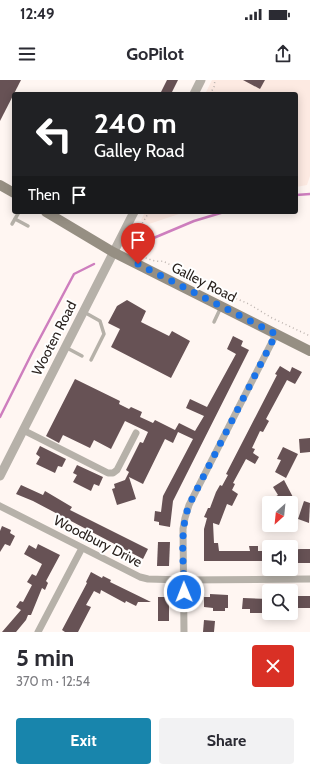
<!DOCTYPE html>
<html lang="en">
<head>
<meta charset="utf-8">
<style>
	body { margin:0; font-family:Cabin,sans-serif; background:#f2f2f3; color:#2b2b33; height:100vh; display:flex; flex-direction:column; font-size:15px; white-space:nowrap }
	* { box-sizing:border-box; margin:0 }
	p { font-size:13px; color:#7c7c81 }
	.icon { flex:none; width:22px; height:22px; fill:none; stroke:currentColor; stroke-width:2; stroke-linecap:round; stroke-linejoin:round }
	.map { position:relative; height:552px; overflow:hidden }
	.side { display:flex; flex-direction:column; background:#fff; flex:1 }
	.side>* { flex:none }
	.hud { position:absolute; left:12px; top:12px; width:286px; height:122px; border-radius:4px; box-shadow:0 2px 10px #0003; background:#202124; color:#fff; overflow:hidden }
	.needle { width:26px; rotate:207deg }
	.buttons { position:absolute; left:262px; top:416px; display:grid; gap:8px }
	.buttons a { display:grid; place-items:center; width:36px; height:36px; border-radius:4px; background:#fff; box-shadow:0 2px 10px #0003; font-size:20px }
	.pin { position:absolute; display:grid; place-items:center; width:34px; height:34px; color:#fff; margin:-41px -17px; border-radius:50% 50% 50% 0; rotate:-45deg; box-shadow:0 0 4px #0007 }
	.pin .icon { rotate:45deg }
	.me { position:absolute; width:44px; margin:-22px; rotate:359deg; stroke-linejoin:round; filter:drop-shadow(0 0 3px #0008) }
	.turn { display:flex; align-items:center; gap:14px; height:84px; padding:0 16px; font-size:18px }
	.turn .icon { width:52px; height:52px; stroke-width:2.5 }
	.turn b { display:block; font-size:28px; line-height:34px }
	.then { display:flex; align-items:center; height:38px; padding:0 16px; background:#0003; gap:8px; font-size:15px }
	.round { display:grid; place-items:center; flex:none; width:42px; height:42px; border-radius:4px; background:#f2f2f3 }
	.overview { display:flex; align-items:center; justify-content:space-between; height:68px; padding:0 16px }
	h1 { font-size:24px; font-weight:700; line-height:30px }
	.cta { display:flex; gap:8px; margin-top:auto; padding:8px 16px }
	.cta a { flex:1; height:46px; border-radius:4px; background:#1885ac; color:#fff; font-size:16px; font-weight:700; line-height:46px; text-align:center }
	.cta a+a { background:#f2f2f3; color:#2b2b33 }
	.status { display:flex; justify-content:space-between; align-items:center; height:28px; padding:0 20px; background:#fff; direction:ltr }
	.status svg { height:11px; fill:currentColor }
	header { display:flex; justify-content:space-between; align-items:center; height:52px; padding:0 16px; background:#fff; font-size:18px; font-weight:700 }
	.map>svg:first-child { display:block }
	.built { fill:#fdeae2 }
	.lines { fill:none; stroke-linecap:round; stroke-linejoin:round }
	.stream { stroke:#ce7ebe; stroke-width:2.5 }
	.building { fill:#675255 }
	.path { stroke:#bdb4b0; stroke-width:1.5; stroke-dasharray:1 3; stroke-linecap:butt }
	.service { stroke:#b6b1a9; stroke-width:3.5 }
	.minor { stroke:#b6b1a9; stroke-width:7 }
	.tertiary { stroke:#b6b1a9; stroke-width:9 }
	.secondary { stroke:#968f83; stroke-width:10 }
	.route { stroke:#1a73e8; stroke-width:7; stroke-dasharray:0 12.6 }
	.labels { text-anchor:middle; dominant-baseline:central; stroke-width:4; stroke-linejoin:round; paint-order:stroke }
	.street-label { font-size:14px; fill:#2b231f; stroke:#fff }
</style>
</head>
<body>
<div class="status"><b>12:49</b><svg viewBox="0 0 49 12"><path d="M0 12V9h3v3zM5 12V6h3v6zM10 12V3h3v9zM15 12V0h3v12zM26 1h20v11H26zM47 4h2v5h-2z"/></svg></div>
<header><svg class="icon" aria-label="menu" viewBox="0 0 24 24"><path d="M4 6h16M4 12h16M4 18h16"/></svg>GoPilot<svg class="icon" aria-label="share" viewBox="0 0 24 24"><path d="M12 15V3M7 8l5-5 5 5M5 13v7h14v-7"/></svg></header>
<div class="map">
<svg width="310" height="552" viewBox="0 0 310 552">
	<rect width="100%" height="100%" fill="#fff6f2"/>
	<!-- built -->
	<g class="built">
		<polygon points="212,0 310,0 310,96 307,105 296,107 296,14 205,14"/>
		<polygon points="145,132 185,132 149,144 141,140"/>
	</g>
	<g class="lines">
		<!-- stream -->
		<g class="stream">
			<polyline points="296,115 310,114"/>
			<polyline points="137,165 194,141 224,132"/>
			<polyline points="0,337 32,273 74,194 94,184"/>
		</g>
	</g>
	<!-- building -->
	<g class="building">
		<polygon points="0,0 21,0 0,41"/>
		<polygon points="167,0 178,0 171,14 160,14"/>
		<polygon points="243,0 265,0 260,9"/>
		<polygon points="127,220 146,231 141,242 169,256 172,251 190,261 171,298 111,267 120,249 108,243 117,226"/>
		<polygon points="233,256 243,261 241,266 249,270 173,421 170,447 159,445 159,442 154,441 155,431 161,432 163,416 193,359 178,352 173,363 165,359 143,404 129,397 136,419 117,425 112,409 115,408 114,404 125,400 129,392 126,390 140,362 143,363 148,352 125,341 111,369 94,360 90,368 63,355 59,363 46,356 75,299 120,321 119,324 129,329 131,327 142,332 140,337 153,343 155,340 175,350 179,343 195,351 204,336 186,328 190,319 207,327 236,274 227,269"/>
		<polygon points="280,286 290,292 292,287 302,292 295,304 287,300 266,339 269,341 263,352 260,351 252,368 255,369 253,373 259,377 255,384 246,379 233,403 235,404 232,410 238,414 232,426 227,424 219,445 213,443 214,463 218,463 219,471 250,471 249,466 258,466 258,471 269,471 269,481 204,481 204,449 207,438 204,437 208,428 210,428 216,412 220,405 222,406 228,395 226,394 277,295 275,294"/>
		<polygon points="310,358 310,372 300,373 299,359"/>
		<polygon points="40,366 66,379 62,387 58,386 55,393 36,384 40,377 36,374"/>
		<polygon points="283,367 298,374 286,398 275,392 281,380 277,379"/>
		<polygon points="77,385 103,397 99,406 94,404 91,411 73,402 77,395 73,393"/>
		<polygon points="284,400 295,421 292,423 276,423 273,418 278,415 273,407"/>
		<polygon points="21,405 43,415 45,411 72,427 70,430 148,469 143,479 33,421 16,414"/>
		<polygon points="304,421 310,423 309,443 298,439"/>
		<polygon points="2,446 11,450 10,453 15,456 10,466 5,464 0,472 0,451"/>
		<polygon points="158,462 170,462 169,486 157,486"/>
		<polygon points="38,464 60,475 46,501 48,503 45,510 42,508 31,535 28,535 26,540 16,552 2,552 21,530 16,527 20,521 23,522 32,505 27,502 32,494 36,496 42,484 24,474 29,465 36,469"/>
		<polygon points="300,469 310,469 310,483 291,483 291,470"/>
		<polygon points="91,492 102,498 103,496 111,500 110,502 151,522 138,522 136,526 126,521 125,523 101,510 100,514 94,511 86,525 91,527 78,552 65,552 62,550 87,503 86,502"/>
		<polygon points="210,514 228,515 228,528 225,528 225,531 213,531 213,528 204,527 204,517 210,517"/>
		<rect x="295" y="516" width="15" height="12"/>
		<rect x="158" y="517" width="11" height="24"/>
		<polygon points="243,518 269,519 269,533 250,533 250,529 242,529"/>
		<polygon points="204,540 215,541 214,552 203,552"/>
	</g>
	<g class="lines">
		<!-- path -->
		<g class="path">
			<polyline points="210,14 214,7 215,0"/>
			<path d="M 149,132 L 129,166 C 136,174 152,183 163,181 L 221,212 L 249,224 L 272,238 L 310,256"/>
		</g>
		<!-- service -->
		<g class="service">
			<polyline points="15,139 28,146"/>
			<polyline points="12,144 19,132"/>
			<polyline points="84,232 100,241 104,254 91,280"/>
			<polyline points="214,242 221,227"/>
			<polyline points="67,268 82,276"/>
		</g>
		<!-- minor -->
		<g class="minor">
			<polyline points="23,350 108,393 113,393 117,390 136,353"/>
			<polyline points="0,426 140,497 148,499 184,500 310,499"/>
			<polyline points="38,552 82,468"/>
			<polyline points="184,552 183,449 185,438 189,425 276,254"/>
		</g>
		<!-- tertiary -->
		<g class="tertiary">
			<polyline points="194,14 201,0"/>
			<polyline points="0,396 134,132"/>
		</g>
		<!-- secondary -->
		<g class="secondary">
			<polyline points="0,105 14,113"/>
			<polyline points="46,132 113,172 310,271"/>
		</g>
	</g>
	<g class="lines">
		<!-- route -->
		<path class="route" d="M 138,184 L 276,254 L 189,425 C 179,452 184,484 184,512"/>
	</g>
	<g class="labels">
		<!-- street labels -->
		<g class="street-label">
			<text transform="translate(204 202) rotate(27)">Galley Road</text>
			<text transform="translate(54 258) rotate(-63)">Wooten Road</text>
			<text transform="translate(98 461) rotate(27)">Woodbury Drive</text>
		</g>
	</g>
</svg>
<div class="buttons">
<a><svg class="needle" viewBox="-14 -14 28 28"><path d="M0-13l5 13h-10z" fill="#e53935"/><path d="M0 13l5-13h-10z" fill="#7c7c81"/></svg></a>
<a><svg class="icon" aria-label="sound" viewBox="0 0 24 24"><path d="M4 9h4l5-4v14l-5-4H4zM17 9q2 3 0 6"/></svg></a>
<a><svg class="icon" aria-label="search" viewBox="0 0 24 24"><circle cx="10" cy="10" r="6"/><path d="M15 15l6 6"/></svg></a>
</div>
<div class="pin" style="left:138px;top:184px;background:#d93025"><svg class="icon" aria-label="arrive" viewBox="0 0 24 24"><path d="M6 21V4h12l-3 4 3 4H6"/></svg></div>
<svg class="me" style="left:184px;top:512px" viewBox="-20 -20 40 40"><circle r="17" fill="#1a73e8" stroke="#fff" stroke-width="3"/><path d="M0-11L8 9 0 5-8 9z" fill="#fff"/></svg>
<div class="hud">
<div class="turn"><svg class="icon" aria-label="left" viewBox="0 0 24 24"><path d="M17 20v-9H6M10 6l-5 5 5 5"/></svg><div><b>240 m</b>Galley Road</div></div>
<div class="then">Then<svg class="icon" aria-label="arrive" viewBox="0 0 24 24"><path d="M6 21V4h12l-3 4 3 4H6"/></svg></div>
</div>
</div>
<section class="side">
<div class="overview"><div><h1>5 min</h1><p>370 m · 12:54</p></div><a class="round" style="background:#d93025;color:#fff"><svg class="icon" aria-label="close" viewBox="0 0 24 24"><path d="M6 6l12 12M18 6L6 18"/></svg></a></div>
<div class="cta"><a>Exit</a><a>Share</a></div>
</section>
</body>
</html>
